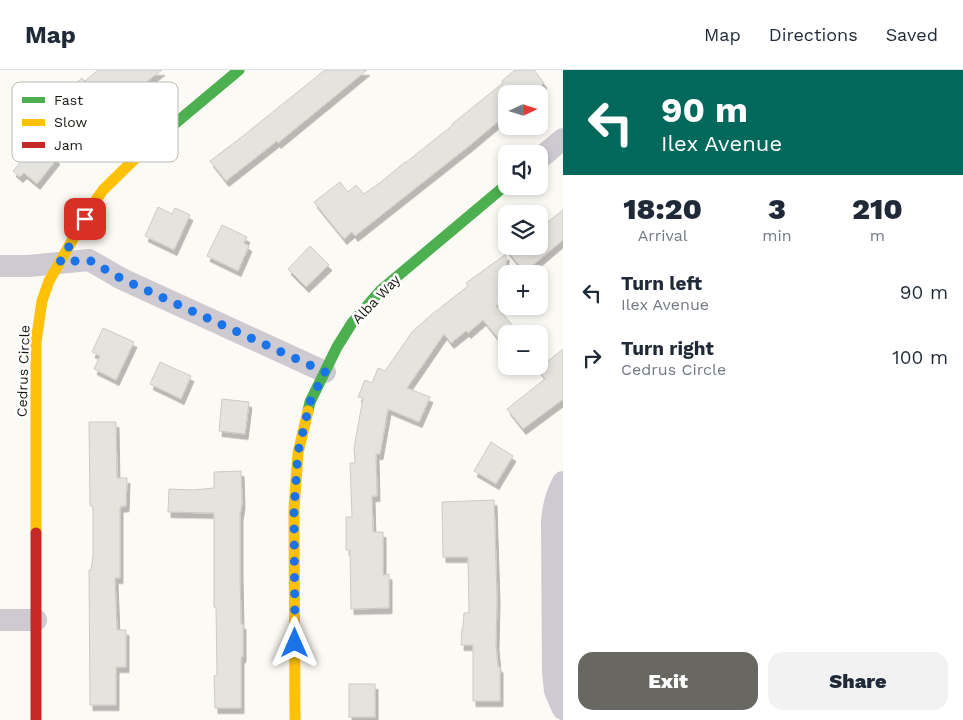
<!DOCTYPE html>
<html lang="en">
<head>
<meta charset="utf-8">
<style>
	body { margin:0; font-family:"Work Sans",sans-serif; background:#f2f2f3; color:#1f2937; height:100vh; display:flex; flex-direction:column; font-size:19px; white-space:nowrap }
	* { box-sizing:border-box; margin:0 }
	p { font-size:16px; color:#747a83 }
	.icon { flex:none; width:28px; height:28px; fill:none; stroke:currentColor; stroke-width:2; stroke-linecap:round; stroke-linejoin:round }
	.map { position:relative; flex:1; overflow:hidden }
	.details { display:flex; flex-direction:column; background:#fff; width:400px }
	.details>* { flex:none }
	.banner { background:#00695c; color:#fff; overflow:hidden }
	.needle { width:32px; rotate:86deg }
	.controls { position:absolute; left:498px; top:15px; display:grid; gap:10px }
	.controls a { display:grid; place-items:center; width:50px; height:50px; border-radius:10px; background:#fff; box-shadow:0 2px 8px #0003; font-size:25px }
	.pin { position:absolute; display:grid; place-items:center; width:42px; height:42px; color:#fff; margin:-21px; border-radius:10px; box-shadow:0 2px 8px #0006 }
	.me { position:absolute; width:55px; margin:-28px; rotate:0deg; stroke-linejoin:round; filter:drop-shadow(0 0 4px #0008) }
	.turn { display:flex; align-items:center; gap:18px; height:105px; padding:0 15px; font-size:22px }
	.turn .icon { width:65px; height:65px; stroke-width:2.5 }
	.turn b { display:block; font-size:35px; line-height:42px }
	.eta { display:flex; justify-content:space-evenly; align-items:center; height:85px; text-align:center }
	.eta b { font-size:30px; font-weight:800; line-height:35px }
	.action { display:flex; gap:10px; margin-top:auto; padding:10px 15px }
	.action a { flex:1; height:58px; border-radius:15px; background:#686762; color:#fff; font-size:20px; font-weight:800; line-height:58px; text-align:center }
	.action a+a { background:#f2f2f3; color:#1f2937 }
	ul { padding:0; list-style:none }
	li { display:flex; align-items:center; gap:15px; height:65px; padding:0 15px }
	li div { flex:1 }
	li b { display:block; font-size:19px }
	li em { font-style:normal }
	header { display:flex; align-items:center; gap:30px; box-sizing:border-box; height:70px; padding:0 25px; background:#fff; border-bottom:1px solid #e0e1e3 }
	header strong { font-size:24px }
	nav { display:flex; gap:28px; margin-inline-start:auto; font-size:18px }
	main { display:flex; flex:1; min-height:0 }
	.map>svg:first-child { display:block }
	.building { fill:#e5e3de; stroke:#cccac5; filter:url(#shadow) }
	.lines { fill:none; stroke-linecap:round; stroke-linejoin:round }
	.street { stroke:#cecad1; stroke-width:22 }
	.fast { stroke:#4caf50; stroke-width:11 }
	.slow { stroke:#ffc107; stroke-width:11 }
	.jam { stroke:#c62828; stroke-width:11 }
	.route { stroke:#1a73e8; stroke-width:9; stroke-dasharray:0 16.2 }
	.labels { text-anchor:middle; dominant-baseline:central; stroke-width:5; stroke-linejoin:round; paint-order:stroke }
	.street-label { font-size:14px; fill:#191813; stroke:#fff }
	.key { fill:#fff; stroke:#babab8; stroke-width:1 }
	.key-label { font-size:14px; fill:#191813 }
</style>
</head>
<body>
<header>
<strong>Map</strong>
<nav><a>Map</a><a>Directions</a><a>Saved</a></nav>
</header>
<main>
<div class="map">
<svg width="563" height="650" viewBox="0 0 563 650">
	<defs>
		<filter id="shadow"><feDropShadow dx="3" dy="5.5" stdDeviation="0" flood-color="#0004"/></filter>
	</defs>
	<rect width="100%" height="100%" fill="#fcfaf4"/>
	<!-- building -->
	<g class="building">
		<polygon points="98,0 162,0 120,32 122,34 109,45 108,44 101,50 96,43 49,82 57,89 37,114 24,103 20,107 13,101 52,55 42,42 82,8 85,11"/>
		<polygon points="325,0 367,0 278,73 277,71 226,111 210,91 243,66"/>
		<polygon points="515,0 534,0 544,13 531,24 506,24 506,45 469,76 355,166 352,162 344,169 314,132 340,112 348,122 356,115 364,124 381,112 405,92 405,93 453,55 452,54 503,13 502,11"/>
		<polygon points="158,137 172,144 175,138 190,145 174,180 145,166"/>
		<polygon points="563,140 563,170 525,202 503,176 539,176 539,159"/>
		<polygon points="222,155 247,167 244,173 249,176 238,201 207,186"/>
		<polygon points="310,176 329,195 306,217 288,199"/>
		<polygon points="506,184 506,218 498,224 503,231 496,236 520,264 506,264 506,278 483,250 468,263 466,261 451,273 444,264 407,318 430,327 419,352 388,339 380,384 376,384 377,426 372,426 373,462 383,462 383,505 389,504 389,538 351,539 350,480 346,480 346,447 352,447 350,393 355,393 354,378 363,328 358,327 365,310 372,313 378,298 385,301 412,262 431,245 468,216 466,213"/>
		<polygon points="103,258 134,272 116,310 94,299 100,286 92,282"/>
		<polygon points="563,279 563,332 562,330 523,359 507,339 545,309 538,299"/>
		<polygon points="160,292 191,306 181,329 150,314"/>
		<polygon points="222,329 249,332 245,364 219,361"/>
		<polygon points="89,352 116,352 117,408 127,408 126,436 120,437 120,508 115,508 117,560 126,560 126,597 116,597 116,635 90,635 89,500 91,500 93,485 93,436 90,436"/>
		<polygon points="491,372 513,386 496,414 474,401"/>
		<polygon points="241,401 242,433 240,445 240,504 241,554 243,554 243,587 241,587 241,638 215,638 214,606 217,605 216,537 214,537 214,443 168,442 169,419 193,420 214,418 214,402"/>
		<polygon points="494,430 497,528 496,574 498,597 500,597 500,631 473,631 473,575 461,575 462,558 463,558 464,543 469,543 468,487 443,487 442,432"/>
		<rect x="349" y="614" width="26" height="33"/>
	</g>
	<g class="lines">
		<!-- street -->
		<g class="street">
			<polyline points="539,89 563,69"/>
			<polyline points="0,196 29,196 89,190 122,209 325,302"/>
			<path d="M 563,412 C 556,425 553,437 552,452 L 553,601 L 555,621 L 563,639"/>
			<polyline points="0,550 36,550"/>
		</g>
		<!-- fast -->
		<g class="fast">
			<polyline points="147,77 239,0"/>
			<polyline points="308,341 310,332 337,277 352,253 381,220 506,115"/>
		</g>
		<!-- slow -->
		<g class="slow">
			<polyline points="36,463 36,272 42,231 49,211 93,134 103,120 147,77"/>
			<polyline points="295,650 294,439 298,383 308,341"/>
		</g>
		<!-- jam -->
		<polyline class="jam" points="36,463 36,650"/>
	</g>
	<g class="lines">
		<!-- route -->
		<polyline class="route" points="85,149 60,192 89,190 122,209 325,302 310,332 298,382 294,439 295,573"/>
	</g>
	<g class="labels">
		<!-- street labels -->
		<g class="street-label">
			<text transform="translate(376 229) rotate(-46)">Alba Way</text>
			<text transform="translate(23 301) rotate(-88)">Cedrus Circle</text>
		</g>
	</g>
	<!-- legend -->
	<rect x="12" y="12" width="166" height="80" rx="8" class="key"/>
	<rect x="22" y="27" width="23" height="6" fill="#4caf50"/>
	<rect x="22" y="49" width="23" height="7" fill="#ffc107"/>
	<rect x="22" y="72" width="23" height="6" fill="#c62828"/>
	<g class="key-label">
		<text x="54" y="35">Fast</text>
		<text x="54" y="57">Slow</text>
		<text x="54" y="80">Jam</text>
	</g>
</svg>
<div class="controls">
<a><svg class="needle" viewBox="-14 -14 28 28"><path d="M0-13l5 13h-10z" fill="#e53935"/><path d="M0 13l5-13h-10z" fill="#747a83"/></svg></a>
<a><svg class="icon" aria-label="sound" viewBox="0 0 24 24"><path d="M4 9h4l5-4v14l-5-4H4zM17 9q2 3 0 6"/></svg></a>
<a><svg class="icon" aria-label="layers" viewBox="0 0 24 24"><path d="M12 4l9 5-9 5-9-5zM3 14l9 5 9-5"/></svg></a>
<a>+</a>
<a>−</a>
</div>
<div class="pin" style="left:85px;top:149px;background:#d93025"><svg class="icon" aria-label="arrive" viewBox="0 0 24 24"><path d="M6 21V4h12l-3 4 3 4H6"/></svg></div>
<svg class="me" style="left:295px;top:573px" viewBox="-20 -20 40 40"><path d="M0-17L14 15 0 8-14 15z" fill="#1a73e8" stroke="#fff" stroke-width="4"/></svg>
</div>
<section class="details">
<div class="banner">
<div class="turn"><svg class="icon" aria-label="left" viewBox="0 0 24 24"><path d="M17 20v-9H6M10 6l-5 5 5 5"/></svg><div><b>90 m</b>Ilex Avenue</div></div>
</div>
<div class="eta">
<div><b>18:20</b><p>Arrival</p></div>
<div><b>3</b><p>min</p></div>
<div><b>210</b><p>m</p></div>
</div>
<ul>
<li><svg class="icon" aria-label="left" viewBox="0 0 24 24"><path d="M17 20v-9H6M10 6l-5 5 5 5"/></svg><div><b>Turn left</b><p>Ilex Avenue</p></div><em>90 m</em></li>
<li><svg class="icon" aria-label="right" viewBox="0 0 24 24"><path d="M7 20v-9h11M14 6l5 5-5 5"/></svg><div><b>Turn right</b><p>Cedrus Circle</p></div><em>100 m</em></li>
</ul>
<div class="action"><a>Exit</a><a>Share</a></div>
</section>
</main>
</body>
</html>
